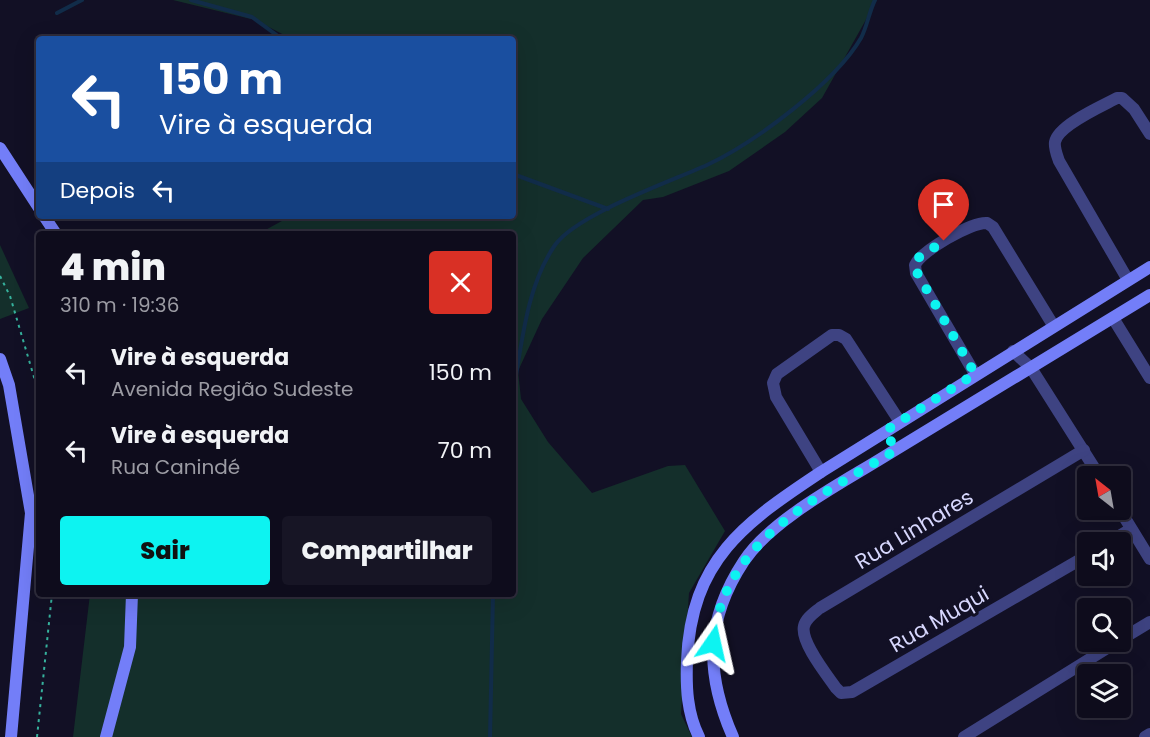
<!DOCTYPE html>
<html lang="pt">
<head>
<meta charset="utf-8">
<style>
	body { margin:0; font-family:Poppins,sans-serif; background:#171525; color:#f1f3f6; height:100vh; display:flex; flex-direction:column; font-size:22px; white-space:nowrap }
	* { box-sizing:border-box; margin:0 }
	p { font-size:20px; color:#9b9ba3 }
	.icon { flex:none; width:33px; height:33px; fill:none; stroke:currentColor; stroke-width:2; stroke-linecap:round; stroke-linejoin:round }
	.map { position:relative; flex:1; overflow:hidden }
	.drawer { position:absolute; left:36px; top:231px; width:480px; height:366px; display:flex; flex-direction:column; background:#0e0c1c; border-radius:6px; box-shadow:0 6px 24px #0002,0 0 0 2px #2e2c3b }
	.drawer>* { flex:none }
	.banner { position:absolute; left:36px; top:36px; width:480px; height:183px; border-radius:6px; box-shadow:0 6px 24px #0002,0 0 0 2px #2e2c3b; background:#1a4fa0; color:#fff; overflow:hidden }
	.needle { width:39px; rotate:329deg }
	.controls { position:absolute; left:1077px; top:466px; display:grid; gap:12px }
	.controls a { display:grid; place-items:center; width:54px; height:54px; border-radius:6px; background:#0e0c1c; box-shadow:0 6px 24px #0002,0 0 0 2px #2e2c3b; font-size:30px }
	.pin { position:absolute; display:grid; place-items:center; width:51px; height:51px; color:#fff; margin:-62px -26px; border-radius:50% 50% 50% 0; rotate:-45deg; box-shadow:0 0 6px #0007 }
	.pin .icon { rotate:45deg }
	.me { position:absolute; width:66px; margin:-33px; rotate:11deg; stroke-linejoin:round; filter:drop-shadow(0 0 4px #0008) }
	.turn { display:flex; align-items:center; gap:21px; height:126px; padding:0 24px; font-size:27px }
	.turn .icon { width:78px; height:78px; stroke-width:2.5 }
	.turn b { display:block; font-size:42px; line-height:51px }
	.then { display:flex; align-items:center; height:57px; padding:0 24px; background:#0003; gap:12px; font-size:22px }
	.round { display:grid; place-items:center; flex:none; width:63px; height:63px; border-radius:6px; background:#171525 }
	.summary { display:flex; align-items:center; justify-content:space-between; height:102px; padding:0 24px }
	h1 { font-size:36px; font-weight:800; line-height:45px }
	.cta { display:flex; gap:12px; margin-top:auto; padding:12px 24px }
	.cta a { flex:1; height:69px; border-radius:6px; background:#0df3f1; color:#111; font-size:24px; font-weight:800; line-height:69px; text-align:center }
	.cta a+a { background:#171525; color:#f1f3f6 }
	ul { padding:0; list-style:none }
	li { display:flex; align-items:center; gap:18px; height:78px; padding:0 24px }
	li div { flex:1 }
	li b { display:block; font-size:22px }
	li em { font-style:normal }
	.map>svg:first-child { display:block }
	.green { fill:#142f2b }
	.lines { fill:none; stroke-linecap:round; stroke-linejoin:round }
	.stream { stroke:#112c49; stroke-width:4 }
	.path { stroke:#36b29d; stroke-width:2; stroke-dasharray:3 4.5; stroke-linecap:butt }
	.street { stroke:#3e4382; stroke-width:12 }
	.secondary { stroke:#737ef8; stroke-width:12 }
	.route { stroke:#0df3f1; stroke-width:10; stroke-dasharray:0 18 }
	.labels { text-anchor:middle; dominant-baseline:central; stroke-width:6; stroke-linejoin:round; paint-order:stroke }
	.street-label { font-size:21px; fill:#d7d7fd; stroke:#121025 }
</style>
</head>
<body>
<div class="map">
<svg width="1150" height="737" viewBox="0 0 1150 737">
	<rect width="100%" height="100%" fill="#121025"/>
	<!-- green -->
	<g class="green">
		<polygon points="173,0 877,0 822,98 785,132 729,171 663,197 643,200 583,258 542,319 518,371 521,399 548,442 592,493 668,466 685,465 725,531 689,593 681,714 692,737 73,737 90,594 513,594 513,234 258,234 291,216 513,216 513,39 292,39 255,20"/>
		<polygon points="0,245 29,308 0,319"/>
	</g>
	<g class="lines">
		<!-- stream -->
		<g class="stream">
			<polyline points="191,0 252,17 282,39"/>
			<polyline points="57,13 82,0"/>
			<polyline points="513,174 608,209"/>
			<path d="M 513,393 C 522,344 526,287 555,245 C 577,214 672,181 707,165 C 754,143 835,83 861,38 C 867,27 869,12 875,0"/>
			<polyline points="490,737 493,594"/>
		</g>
		<!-- path -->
		<g class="path">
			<polyline points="0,276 10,296 39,394"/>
			<polyline points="37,737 52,594"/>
		</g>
		<!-- street -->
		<g class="street">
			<path d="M 1128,280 L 1059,161 C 1057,155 1054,148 1055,142 C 1058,125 1102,106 1117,98 L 1122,98 L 1134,109 L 1150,134"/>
			<polyline points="1113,318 1150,378"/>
			<polyline points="1013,351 1031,368 1100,477"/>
			<path d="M 975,374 L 916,273 L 915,265 C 921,251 971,222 987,223 L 993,227 L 1053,325"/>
			<path d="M 1084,450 L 820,608 C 814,613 806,618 804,626 C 800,642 827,675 836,688 L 841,693 L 852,692 L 1088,555"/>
			<polyline points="821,472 776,397 773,383 777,374 832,335 839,335 846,339 900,422"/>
			<polyline points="1120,510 1150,559"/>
			<polyline points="1108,543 1131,529"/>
			<polyline points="1120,640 1150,622"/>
			<polyline points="964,737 1117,642"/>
			<polyline points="1145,737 1150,734"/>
		</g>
		<!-- secondary -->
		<g class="secondary">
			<polyline points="0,148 39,208"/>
			<polyline points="44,216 56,234"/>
			<polyline points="0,359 9,385 31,513 11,737"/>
			<polyline points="106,737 130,647 132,594"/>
			<path d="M 699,737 C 687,713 686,687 687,661 C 691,560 744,523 821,472 L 1150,267"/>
			<path d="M 733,737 C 705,673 705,620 744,561 C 771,520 840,484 882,458 C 971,403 1061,350 1150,295"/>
		</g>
	</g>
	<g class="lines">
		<!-- route -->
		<path class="route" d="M 713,643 C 723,540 817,498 896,450 L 885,431 L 975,374 L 915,269 L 918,258 L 944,241"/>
	</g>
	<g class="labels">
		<!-- street labels -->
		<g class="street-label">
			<text transform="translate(914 529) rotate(-31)">Rua Linhares</text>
			<text transform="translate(939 619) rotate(-30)">Rua Muqui</text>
		</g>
	</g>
</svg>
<div class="controls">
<a><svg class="needle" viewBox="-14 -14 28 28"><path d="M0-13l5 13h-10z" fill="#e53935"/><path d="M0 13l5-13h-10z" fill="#9b9ba3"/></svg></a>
<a><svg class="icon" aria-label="sound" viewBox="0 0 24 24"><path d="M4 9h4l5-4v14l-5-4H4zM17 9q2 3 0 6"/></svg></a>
<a><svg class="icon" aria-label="search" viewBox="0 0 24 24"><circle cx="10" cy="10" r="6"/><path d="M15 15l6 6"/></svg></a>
<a><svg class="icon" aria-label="layers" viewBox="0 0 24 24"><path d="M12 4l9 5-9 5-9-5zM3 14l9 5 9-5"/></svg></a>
</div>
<div class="pin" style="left:944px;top:241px;background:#d93025"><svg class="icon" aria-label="arrive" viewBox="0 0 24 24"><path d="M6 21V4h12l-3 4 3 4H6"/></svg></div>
<svg class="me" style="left:713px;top:643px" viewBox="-20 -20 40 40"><path d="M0-17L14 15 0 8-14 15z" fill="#0df3f1" stroke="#fff" stroke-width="4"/></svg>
<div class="banner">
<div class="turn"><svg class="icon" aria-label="left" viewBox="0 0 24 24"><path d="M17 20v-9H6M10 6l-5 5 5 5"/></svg><div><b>150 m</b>Vire à esquerda</div></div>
<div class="then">Depois<svg class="icon" aria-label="left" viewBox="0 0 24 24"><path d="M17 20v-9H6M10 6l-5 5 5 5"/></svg></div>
</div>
<section class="drawer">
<div class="summary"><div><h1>4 min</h1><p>310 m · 19:36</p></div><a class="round" style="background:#d93025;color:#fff"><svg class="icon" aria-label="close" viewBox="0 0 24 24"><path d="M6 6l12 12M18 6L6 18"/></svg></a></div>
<ul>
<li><svg class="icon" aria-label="left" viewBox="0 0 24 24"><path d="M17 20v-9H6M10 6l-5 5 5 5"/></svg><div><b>Vire à esquerda</b><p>Avenida Região Sudeste</p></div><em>150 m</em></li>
<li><svg class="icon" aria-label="left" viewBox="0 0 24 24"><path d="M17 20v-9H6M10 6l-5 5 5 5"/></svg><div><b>Vire à esquerda</b><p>Rua Canindé</p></div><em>70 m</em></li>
</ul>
<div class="cta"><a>Sair</a><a>Compartilhar</a></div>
</section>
</div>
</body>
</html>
